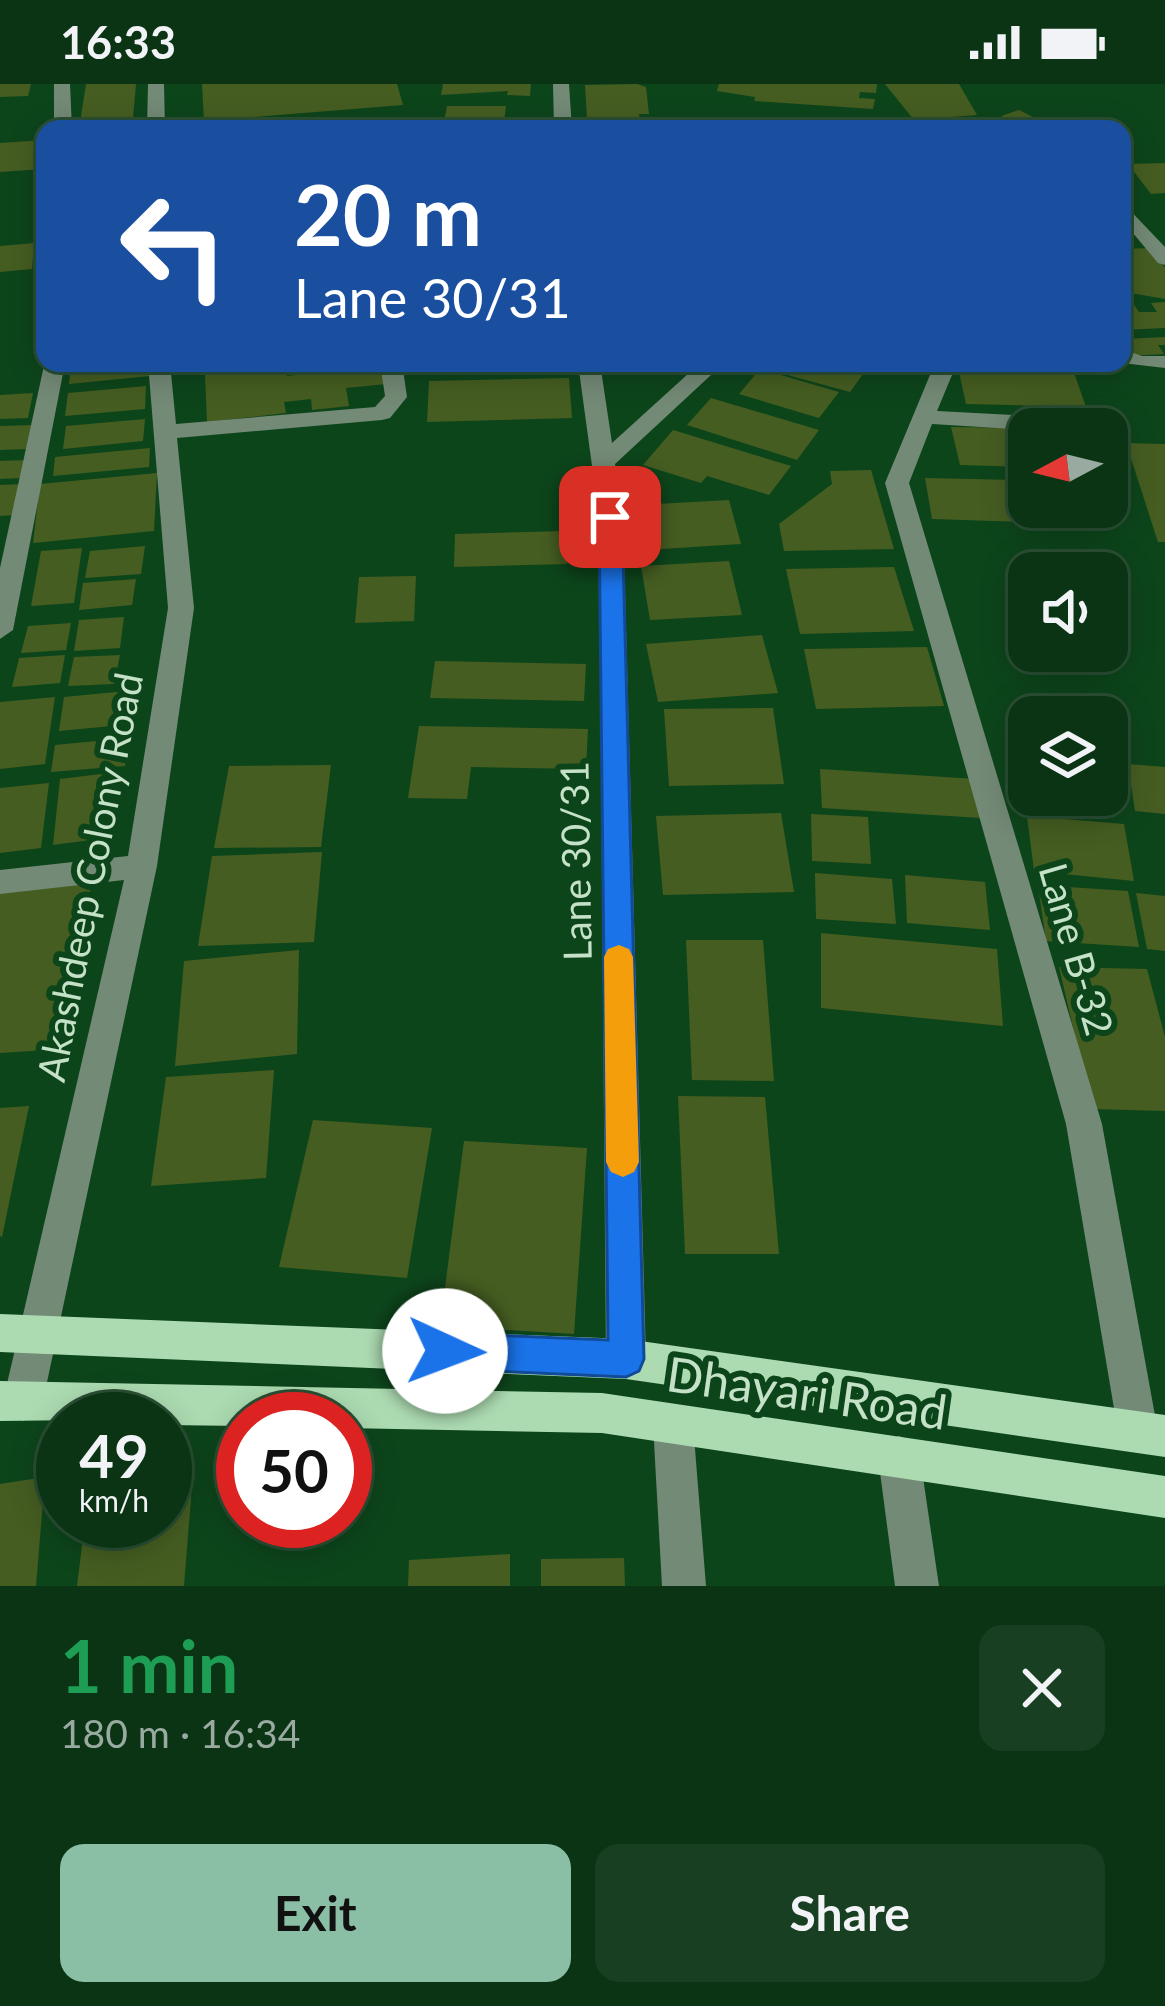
<!DOCTYPE html>
<html lang="en">
<head>
<meta charset="utf-8">
<style>
	body { margin:0; font-family:Lato,sans-serif; background:#183f22; color:#f1f3f6; height:100vh; display:flex; flex-direction:column; font-size:45px; white-space:nowrap }
	* { box-sizing:border-box; margin:0 }
	p { font-size:39px; color:#99aaa0 }
	.icon { flex:none; width:66px; height:66px; fill:none; stroke:currentColor; stroke-width:2; stroke-linecap:round; stroke-linejoin:round }
	.map { position:relative; height:1502px; overflow:hidden }
	.panel { display:flex; flex-direction:column; background:#0a3414; flex:1 }
	.panel>* { flex:none }
	.hud { position:absolute; left:36px; top:36px; width:1095px; height:252px; border-radius:24px; box-shadow:0 6px 30px #0003,0 0 0 3px #2a4f34; background:#1a4fa0; color:#fff; overflow:hidden }
	.needle { width:78px; rotate:263deg }
	.buttons { position:absolute; left:1008px; top:324px; display:grid; gap:24px }
	.buttons a { display:grid; place-items:center; width:120px; height:120px; border-radius:24px; background:#0a3414; box-shadow:0 6px 30px #0003,0 0 0 3px #2a4f34; font-size:60px }
	.speed { position:absolute; left:36px; top:1308px; display:flex; gap:24px; font-size:60px; font-weight:700; text-align:center }
	.speed>* { display:grid; place-content:center; width:156px; height:156px; border-radius:50%; background:#0a3414; box-shadow:0 6px 30px #0003,0 0 0 3px #2a4f34; line-height:1 }
	.speed small { font-size:30px; font-weight:400 }
	.speed .limit { border:18px solid #d22; background:#fff; color:#111 }
	.pin { position:absolute; display:grid; place-items:center; width:102px; height:102px; color:#fff; margin:-51px; border-radius:24px; box-shadow:0 6px 18px #0006 }
	.me { position:absolute; width:132px; margin:-66px; rotate:92deg; stroke-linejoin:round; filter:drop-shadow(0 0 9px #0008) }
	.turn { display:flex; align-items:center; gap:42px; height:252px; padding:0 60px; font-size:54px }
	.turn .icon { width:156px; height:156px; stroke-width:2.5 }
	.turn b { display:block; font-size:84px; line-height:102px }
	.round { display:grid; place-items:center; flex:none; width:126px; height:126px; border-radius:24px; background:#183f22 }
	.summary { display:flex; align-items:center; justify-content:space-between; height:204px; padding:0 60px }
	h1 { font-size:72px; font-weight:700; line-height:90px; color:#1e9e55 }
	.action { display:flex; gap:24px; margin-top:auto; padding:24px 60px }
	.action a { flex:1; height:138px; border-radius:24px; background:#8abfa5; color:#111; font-size:48px; font-weight:700; line-height:138px; text-align:center }
	.action a+a { background:#183f22; color:#f1f3f6 }
	.status { display:flex; justify-content:space-between; align-items:center; height:84px; padding:0 60px; background:#0a3414; direction:ltr }
	.status svg { height:33px; fill:currentColor }
	.map>svg:first-child { display:block }
	.building { fill:#455d21 }
	.lines { fill:none; stroke-linecap:round; stroke-linejoin:round }
	.minor { fill:#738a76; fill-rule:evenodd }
	.major { fill:#acdbb1; fill-rule:evenodd }
	.route { fill:#1a73e8; stroke:#114b97; stroke-width:3 }
	.slow { fill:#f59e0b }
	.labels { text-anchor:middle; dominant-baseline:central; stroke-width:12; stroke-linejoin:round; paint-order:stroke }
	.street-label { font-size:39px; fill:#c5e1c8; stroke:#0d451b }
	.near-street-label { font-size:48px; fill:#c5e1c8; stroke:#0d451b }
</style>
</head>
<body>
<div class="status"><b>16:33</b><svg viewBox="0 0 49 12"><path d="M0 12V9h3v3zM5 12V6h3v6zM10 12V3h3v9zM15 12V0h3v12zM26 1h20v11H26zM47 4h2v5h-2z"/></svg></div>
<div class="map">
<svg width="1165" height="1502" viewBox="0 0 1165 1502">
	<rect width="100%" height="100%" fill="#0d451b"/>
	<!-- building -->
	<g class="building">
		<polygon points="0,0 31,0 28,12 0,13"/>
		<polygon points="86,0 136,0 132,45 79,45"/>
		<polygon points="202,0 397,0 403,21 204,37"/>
		<polygon points="443,0 531,0 530,12 507,11 508,7 441,11"/>
		<polygon points="637,0 646,3 649,30 639,30 640,37 600,40 600,35 587,35 585,1"/>
		<polygon points="719,0 877,0 876,9 860,8 859,14 875,15 873,25 754,17 755,13 717,7"/>
		<polygon points="885,0 959,0 977,31 914,36"/>
		<polygon points="447,22 506,22 504,39 444,38"/>
		<polygon points="1019,26 1047,40 1027,45 1001,32"/>
		<polygon points="45,56 43,85 0,88 0,59"/>
		<polygon points="1165,79 1165,109 1151,110 1128,80"/>
		<polygon points="34,159 32,185 0,188 0,162"/>
		<polygon points="1151,164 1165,184 1165,215 1125,208 1131,216 1122,216 1122,200 1134,199 1130,193 1122,193 1122,165"/>
		<polygon points="1165,218 1165,244 1122,246 1122,220 1133,219 1139,228 1157,228 1151,219"/>
		<polygon points="1165,253 1165,261 1158,261 1164,270 1127,272 1122,263 1122,255"/>
		<polygon points="91,279 151,279 150,292 69,300 71,281"/>
		<polygon points="310,279 381,279 386,300 346,304 349,322 312,326 311,315 284,318 286,329 207,338 205,291 286,282 287,292 312,289"/>
		<polygon points="774,279 871,279 850,308 769,286"/>
		<polygon points="957,279 1071,280 1086,323 966,320"/>
		<polygon points="760,285 839,308 819,334 739,310"/>
		<polygon points="569,294 572,334 427,338 429,297"/>
		<polygon points="146,302 145,325 65,332 68,309"/>
		<polygon points="33,309 28,334 0,335 0,311"/>
		<polygon points="711,314 819,346 797,376 687,341"/>
		<polygon points="145,335 143,357 63,365 66,342"/>
		<polygon points="34,341 27,365 0,366 0,342"/>
		<polygon points="951,343 1029,344 1029,383 960,381"/>
		<polygon points="673,346 791,382 769,411 707,392 701,399 643,381"/>
		<polygon points="1126,359 1165,360 1165,458 1158,458"/>
		<polygon points="150,364 149,383 53,392 55,373"/>
		<polygon points="27,376 21,394 0,395 0,377"/>
		<polygon points="871,386 894,465 784,467 779,440 832,400 830,387"/>
		<polygon points="157,389 154,447 33,459 40,400"/>
		<polygon points="925,394 1017,396 1028,438 932,435"/>
		<polygon points="24,400 15,431 0,432 0,401"/>
		<polygon points="1108,408 1119,441 1036,439 1032,423 1107,423"/>
		<polygon points="729,416 741,460 646,466 638,421"/>
		<polygon points="565,447 567,480 454,483 455,450"/>
		<polygon points="145,462 141,490 85,494 90,467"/>
		<polygon points="82,464 74,519 31,522 41,467"/>
		<polygon points="729,477 742,531 650,536 641,482"/>
		<polygon points="894,483 914,547 800,550 786,485"/>
		<polygon points="416,492 414,537 355,539 359,493"/>
		<polygon points="136,495 132,521 79,526 83,499"/>
		<polygon points="124,533 120,564 74,567 79,536"/>
		<polygon points="71,539 66,566 21,569 28,542"/>
		<polygon points="762,551 778,609 658,618 646,560"/>
		<polygon points="927,563 944,622 816,625 804,565"/>
		<polygon points="65,571 60,599 12,603 19,574"/>
		<polygon points="120,571 114,600 68,602 74,573"/>
		<polygon points="435,577 586,580 584,617 430,614"/>
		<polygon points="137,606 133,640 59,647 64,613"/>
		<polygon points="55,613 45,680 0,685 0,618"/>
		<polygon points="773,624 784,700 669,702 664,625"/>
		<polygon points="419,642 588,645 586,685 471,683 467,715 408,714"/>
		<polygon points="128,654 125,682 51,688 55,661"/>
		<polygon points="1008,671 1029,672 1029,711 1059,711 1062,730 1017,727"/>
		<polygon points="1128,680 1165,683 1165,730 1135,727"/>
		<polygon points="331,681 321,763 214,764 229,682"/>
		<polygon points="820,685 976,695 981,734 822,724"/>
		<polygon points="117,688 113,753 53,761 60,695"/>
		<polygon points="1107,690 1116,732 1070,728 1068,711 1107,711"/>
		<polygon points="49,699 41,764 0,769 0,704"/>
		<polygon points="781,729 794,808 663,811 656,732"/>
		<polygon points="811,730 868,733 871,780 812,777"/>
		<polygon points="1027,732 1124,740 1134,797 1034,787"/>
		<polygon points="322,768 314,858 198,862 212,772"/>
		<polygon points="815,789 892,795 896,840 816,835"/>
		<polygon points="905,791 985,798 990,846 907,839"/>
		<polygon points="92,797 62,965 0,969 0,803"/>
		<polygon points="1038,801 1128,807 1139,863 1046,857"/>
		<polygon points="1136,809 1165,812 1165,867 1147,865"/>
		<polygon points="821,849 997,865 1003,942 821,924"/>
		<polygon points="686,856 763,856 774,997 692,996"/>
		<polygon points="299,866 297,970 175,982 184,877"/>
		<polygon points="1059,883 1147,885 1165,953 1165,1027 1092,1025"/>
		<polygon points="274,986 266,1094 151,1102 166,993"/>
		<polygon points="678,1012 765,1013 779,1170 685,1170"/>
		<polygon points="29,1022 2,1153 0,1152 0,1024"/>
		<polygon points="313,1036 432,1044 407,1194 279,1183"/>
		<polygon points="464,1057 587,1064 574,1250 440,1242"/>
		<polygon points="45,1393 36,1502 0,1502 0,1400"/>
		<polygon points="192,1402 184,1502 77,1502 85,1437 165,1437 165,1405"/>
		<polygon points="510,1470 510,1502 408,1502 409,1476"/>
		<polygon points="624,1474 625,1502 541,1502 541,1475"/>
	</g>
	<g class="lines">
		<!-- minor -->
		<g class="minor">
			<polygon points="54,0 70,0 72,45 54,45"/>
			<polygon points="148,0 164,0 165,45 147,45"/>
			<polygon points="553,0 569,0 572,45 554,45"/>
			<polygon points="1122,118 1165,163 1165,181 1158,179 1122,136"/>
			<polygon points="1122,265 1142,272 1165,272 1165,284 1122,279"/>
			<polygon points="45,277 65,279 13,546 0,555 0,484"/>
			<polygon points="148,279 170,279 176,340 375,323 385,312 380,279 402,279 407,313 390,334 382,336 177,354 194,524 157,782 43,1317 37,1331 23,1337 9,1331 3,1317 124,796 0,810 0,786 128,772 168,524"/>
			<polygon points="578,279 600,279 612,359 700,279 724,279 615,380 623,433 646,1275 640,1289 626,1295 612,1289 606,1275 599,433"/>
			<polygon points="935,279 957,279 937,327 1088,335 1099,342 1029,346 932,340 909,399 1102,1040 1158,1348 1152,1362 1138,1368 1124,1362 1118,1348 1066,1040 885,399"/>
			<polygon points="673,1320 687,1326 693,1340 706,1502 662,1502 653,1340 659,1326"/>
			<polygon points="899,1352 914,1358 920,1373 939,1502 895,1502 878,1373 884,1358"/>
		</g>
		<!-- major -->
		<g class="major">
			<polygon points="0,1230 626,1255 1165,1331 1165,1373 626,1295 0,1268"/>
			<polygon points="0,1297 602,1309 1165,1392 1165,1434 602,1349 345,1344 345,1335 243,1335 243,1342 165,1341 165,1335 0,1337"/>
		</g>
	</g>
	<!-- route -->
	<polygon class="route" points="610,427 622,433 644,1275 639,1287 626,1293 445,1285 432,1280 427,1267 432,1255 445,1249 608,1256 599,433"/>
	<!-- slow -->
	<polygon class="slow" points="619,861 629,865 633,873 639,1078 634,1088 623,1093 611,1088 606,1078 604,873 608,865"/>
	<g class="labels">
		<!-- street labels -->
		<g class="street-label">
			<text transform="translate(575 777) rotate(-91)">Lane 30/31</text>
			<text transform="translate(89 793) rotate(-79)">Akashdeep Colony Road</text>
			<text transform="translate(1077 865) rotate(74)">Lane B-32</text>
		</g>
		<!-- near-street labels -->
		<g class="near-street-label">
			<text transform="translate(807 1308) rotate(8)">Dhayari Road</text>
		</g>
	</g>
</svg>
<div class="buttons">
<a><svg class="needle" viewBox="-14 -14 28 28"><path d="M0-13l5 13h-10z" fill="#e53935"/><path d="M0 13l5-13h-10z" fill="#99aaa0"/></svg></a>
<a><svg class="icon" aria-label="sound" viewBox="0 0 24 24"><path d="M4 9h4l5-4v14l-5-4H4zM17 9q2 3 0 6"/></svg></a>
<a><svg class="icon" aria-label="layers" viewBox="0 0 24 24"><path d="M12 4l9 5-9 5-9-5zM3 14l9 5 9-5"/></svg></a>
</div>
<div class="speed"><div>49<small>km/h</small></div><div class="limit">50</div></div>
<div class="pin" style="left:610px;top:433px;background:#d93025"><svg class="icon" aria-label="arrive" viewBox="0 0 24 24"><path d="M6 21V4h12l-3 4 3 4H6"/></svg></div>
<svg class="me" style="left:445px;top:1267px" viewBox="-20 -20 40 40"><circle r="19" fill="#fff"/><path d="M0-13L10 11 0 6-10 11z" fill="#1a73e8"/></svg>
<div class="hud">
<div class="turn"><svg class="icon" aria-label="left" viewBox="0 0 24 24"><path d="M17 20v-9H6M10 6l-5 5 5 5"/></svg><div><b>20 m</b>Lane 30/31</div></div>
</div>
</div>
<section class="panel">
<div class="summary"><div><h1>1 min</h1><p>180 m · 16:34</p></div><a class="round"><svg class="icon" aria-label="close" viewBox="0 0 24 24"><path d="M6 6l12 12M18 6L6 18"/></svg></a></div>
<div class="action"><a>Exit</a><a>Share</a></div>
</section>
</body>
</html>
